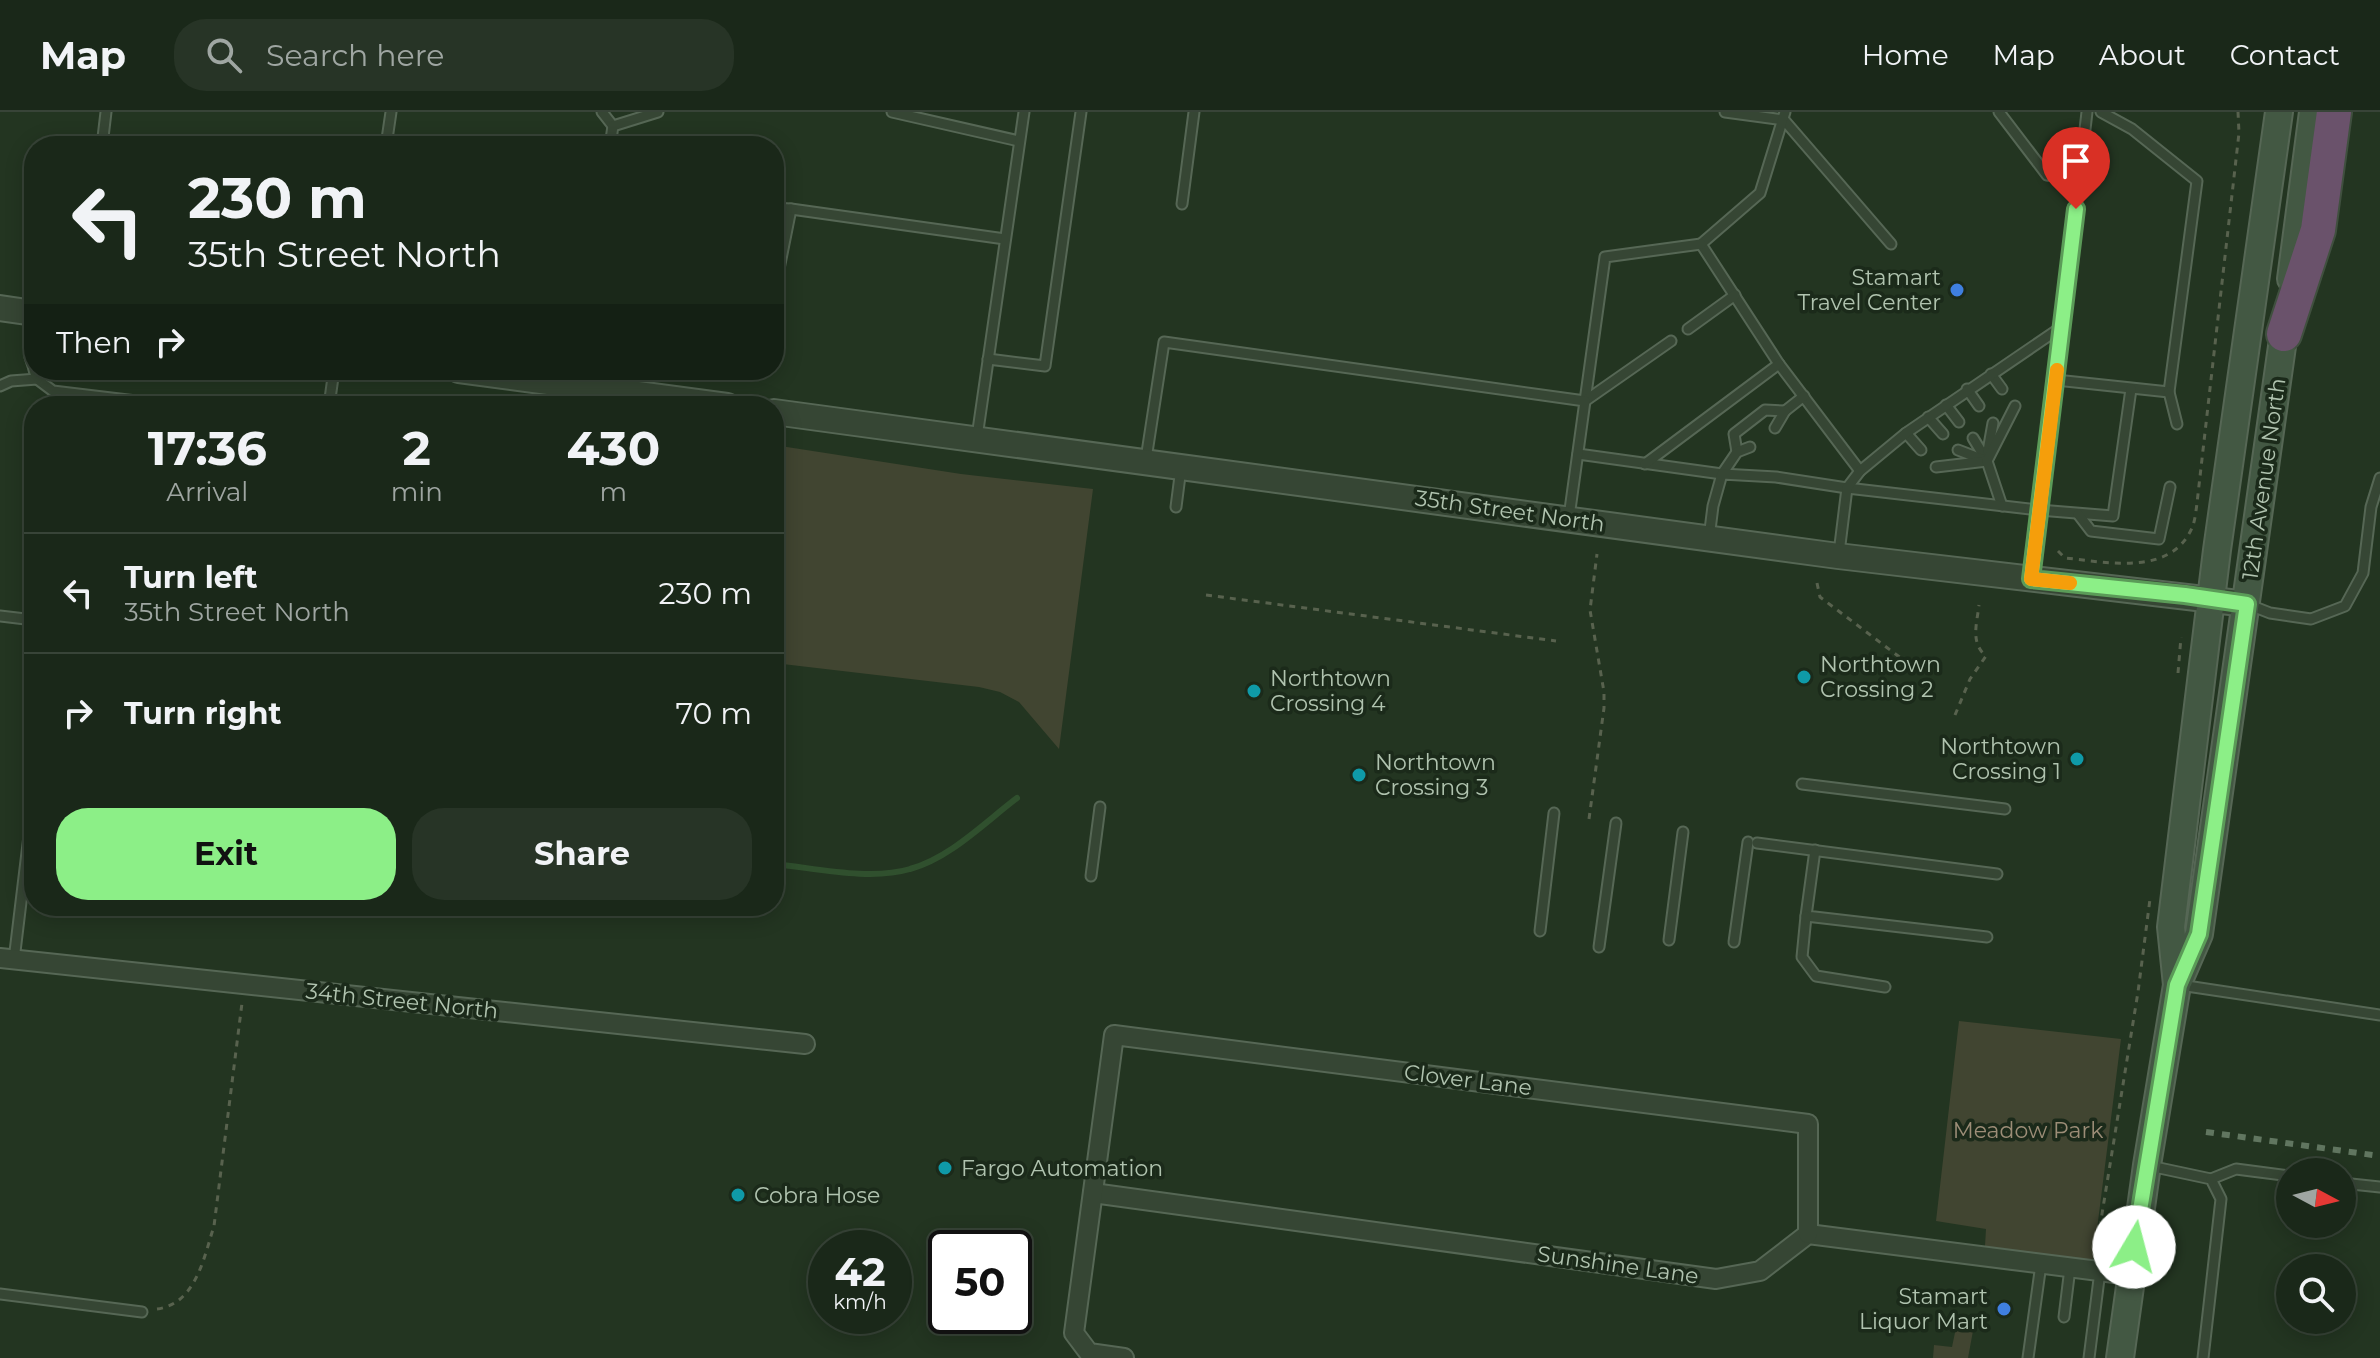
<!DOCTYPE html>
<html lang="en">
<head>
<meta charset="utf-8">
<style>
	body { margin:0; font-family:Montserrat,sans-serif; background:#273426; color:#f1f3f6; height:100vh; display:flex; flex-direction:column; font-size:30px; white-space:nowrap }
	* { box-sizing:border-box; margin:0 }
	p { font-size:26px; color:#9fa6a2 }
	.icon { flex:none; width:44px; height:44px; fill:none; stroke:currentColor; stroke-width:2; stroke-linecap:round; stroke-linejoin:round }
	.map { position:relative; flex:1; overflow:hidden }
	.drawer { position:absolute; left:24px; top:284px; width:760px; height:520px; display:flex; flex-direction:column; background:#1a2819; border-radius:32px; box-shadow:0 4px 20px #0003,0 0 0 2px #384438 }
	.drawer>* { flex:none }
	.guide { position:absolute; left:24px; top:24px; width:760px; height:244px; border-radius:32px; box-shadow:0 4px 20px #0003,0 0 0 2px #384438; background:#1a2819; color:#f1f3f6; overflow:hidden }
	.needle { width:52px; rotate:97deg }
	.buttons { position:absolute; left:2276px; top:1046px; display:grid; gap:16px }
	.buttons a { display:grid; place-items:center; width:80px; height:80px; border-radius:50%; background:#1a2819; box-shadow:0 4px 20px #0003,0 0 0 2px #384438; font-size:40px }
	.speed { position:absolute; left:808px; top:1118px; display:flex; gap:16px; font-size:40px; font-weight:700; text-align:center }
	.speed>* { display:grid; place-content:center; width:104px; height:104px; border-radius:50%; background:#1a2819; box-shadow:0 4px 20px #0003,0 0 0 2px #384438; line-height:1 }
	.speed small { font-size:20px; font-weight:400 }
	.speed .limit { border:4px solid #111; border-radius:12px; background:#fff; color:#111 }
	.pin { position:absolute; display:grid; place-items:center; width:68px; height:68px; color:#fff; margin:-82px -34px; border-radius:50% 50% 50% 0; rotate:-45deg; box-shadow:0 0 8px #0007 }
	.pin .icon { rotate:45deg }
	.me { position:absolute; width:88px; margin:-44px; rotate:8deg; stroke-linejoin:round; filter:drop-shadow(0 0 6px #0008) }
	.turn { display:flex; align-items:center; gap:28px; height:168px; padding:0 32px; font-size:36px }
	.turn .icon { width:104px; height:104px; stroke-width:2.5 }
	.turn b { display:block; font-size:56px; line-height:68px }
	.then { display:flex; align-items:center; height:76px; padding:0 32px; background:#0003; gap:16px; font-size:30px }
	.eta { display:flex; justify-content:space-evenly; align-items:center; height:136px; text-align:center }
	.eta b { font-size:48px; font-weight:700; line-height:56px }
	.action { display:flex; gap:16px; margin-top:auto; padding:16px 32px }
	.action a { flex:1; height:92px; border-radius:32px; background:#8cef87; color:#111; font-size:32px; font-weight:700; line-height:92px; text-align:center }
	.action a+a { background:#273426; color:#f1f3f6 }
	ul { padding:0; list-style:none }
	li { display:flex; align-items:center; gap:24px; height:120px; padding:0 32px; border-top:2px solid #384438 }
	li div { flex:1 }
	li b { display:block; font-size:30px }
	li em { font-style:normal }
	header { display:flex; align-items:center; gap:48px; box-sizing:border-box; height:112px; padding:0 40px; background:#1a2819; border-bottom:2px solid #384438 }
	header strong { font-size:38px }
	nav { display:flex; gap:44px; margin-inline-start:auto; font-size:28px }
	.search { width:560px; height:72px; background:#273426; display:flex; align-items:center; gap:20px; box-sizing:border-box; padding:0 28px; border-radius:32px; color:#9fa6a2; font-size:30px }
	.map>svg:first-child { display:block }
	.green { fill:#414531 }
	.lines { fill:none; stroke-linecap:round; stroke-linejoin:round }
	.stream { stroke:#30502e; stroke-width:6 }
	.service-casing { stroke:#566755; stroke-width:13 }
	.minor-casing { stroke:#566755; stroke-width:22 }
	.tertiary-casing { stroke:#566755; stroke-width:28 }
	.secondary-casing { stroke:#566755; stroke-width:30 }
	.motorway-casing { stroke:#40503f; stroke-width:38 }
	.path { stroke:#58624e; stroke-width:3; stroke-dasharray:6 6; stroke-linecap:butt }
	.service { stroke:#364634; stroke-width:9 }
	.minor { stroke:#364634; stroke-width:18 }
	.tertiary { stroke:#364634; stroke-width:24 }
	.secondary { stroke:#435843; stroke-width:26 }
	.motorway { stroke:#6a526b; stroke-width:34 }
	.rail { stroke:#617660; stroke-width:6; stroke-dasharray:8 8; stroke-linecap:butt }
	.route-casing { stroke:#5b9b58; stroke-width:20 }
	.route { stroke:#8cef87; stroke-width:14 }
	.slow { stroke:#f59e0b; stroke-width:14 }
	.shop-dot { fill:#3f7fe0; stroke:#1b2a1a; stroke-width:3 }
	.culture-dot { fill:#0f9aa8; stroke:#1b2a1a; stroke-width:3 }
	.labels { text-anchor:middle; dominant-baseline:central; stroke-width:7; stroke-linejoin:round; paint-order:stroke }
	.poi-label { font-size:22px; fill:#b0c3af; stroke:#1b2a1a; text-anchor:start }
	.street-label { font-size:22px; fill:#b0c3af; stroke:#1b2a1a }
	.park-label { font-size:22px; fill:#9c8d77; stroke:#1b2a1a }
</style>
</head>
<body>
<header>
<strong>Map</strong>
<div class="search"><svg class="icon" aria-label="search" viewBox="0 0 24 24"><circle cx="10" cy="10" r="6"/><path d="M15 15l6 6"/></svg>Search here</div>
<nav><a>Home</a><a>Map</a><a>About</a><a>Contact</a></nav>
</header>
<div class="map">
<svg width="2380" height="1246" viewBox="0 0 2380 1246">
	<rect width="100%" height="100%" fill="#233521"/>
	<!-- green -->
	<g class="green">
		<polygon points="391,288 460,294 376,294"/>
		<polygon points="774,333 961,362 1093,377 1059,637 1019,590 1000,580 979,575 774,551"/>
		<polygon points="1959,909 2121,927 2093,1149 1985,1134 1986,1117 1936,1109"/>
		<polygon points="1958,1206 1975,1208 1968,1246 1933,1246 1934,1233 1952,1235"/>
	</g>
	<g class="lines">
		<!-- stream -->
		<path class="stream" d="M 774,752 C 815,756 870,769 910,757 C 950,746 984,711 1017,686"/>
		<defs>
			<g id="service">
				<polyline points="602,0 613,14"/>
				<polyline points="892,0 1019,29"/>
				<polyline points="1725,0 1784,8 1891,132"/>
				<polyline points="1785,0 1760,81 1701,132 1779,252 1860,359"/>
				<polyline points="1999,0 2047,63 2079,68"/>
				<polyline points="2087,0 2056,268 2169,280 2197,69 2132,17 2101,0"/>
				<polyline points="102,28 132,34"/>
				<polyline points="102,34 106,0"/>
				<polyline points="386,34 391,0"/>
				<polyline points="610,34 613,14 658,0"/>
				<polyline points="1182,92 1194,0"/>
				<polyline points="774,96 791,97 774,182"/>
				<polyline points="791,97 1005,127"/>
				<polyline points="1688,217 1735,183"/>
				<polyline points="34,219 30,245 34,257"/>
				<polyline points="988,247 1045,254 1081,0"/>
				<polyline points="34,258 37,267 53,279 178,294"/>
				<polyline points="1991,262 2002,277"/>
				<polyline points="2056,268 2039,398 2113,404 2131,277"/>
				<polyline points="0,274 11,269 37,267"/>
				<polyline points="1967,277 1979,294"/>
				<polyline points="2169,280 2177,312"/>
				<polyline points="1585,289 1605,145 1701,132"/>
				<polyline points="1585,289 1671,229"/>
				<polyline points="1946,293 1959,310"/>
				<polyline points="329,294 334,258"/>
				<polyline points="1785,299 1804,284"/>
				<polyline points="1928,305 1943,322"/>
				<polyline points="1906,321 1921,338"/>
				<polyline points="977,325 1024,0"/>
				<polyline points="1973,326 1987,349"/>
				<polyline points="1958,338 1984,348"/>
				<polyline points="1988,339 1993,311"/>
				<polyline points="1737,340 1734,322 1765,298 1785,299 1775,316"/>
				<polyline points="1578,342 1722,362 1737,340 1750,335"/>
				<polyline points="1146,347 1164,230 1585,289 1569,405"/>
				<polyline points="1645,352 1779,252"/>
				<polyline points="1936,355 1987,349"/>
				<polyline points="2002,394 1987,349 2015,294"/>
				<polyline points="1176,395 1181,356"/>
				<polyline points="2078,402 2091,419 2159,427 2170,375"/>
				<polyline points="1709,426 1713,394 1722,362 1776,365 1847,376 2039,398 2031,466"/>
				<polyline points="1839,441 1847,376 1860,359 1906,321 2063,214"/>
				<polyline points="2247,492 2270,501 2311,507 2345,494 2363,461 2371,395 2380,366"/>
				<polyline points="0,504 34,508"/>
				<polyline points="1802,672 2005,697"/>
				<polyline points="1757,731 1997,762"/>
				<polyline points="1815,738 1806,804 1987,825"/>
				<polyline points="1091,764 1100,695"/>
				<polyline points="1806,804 1802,845 1816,864 1885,875"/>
				<polyline points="1540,819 1554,701"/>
				<polyline points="1669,828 1683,720"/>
				<polyline points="1734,830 1748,730"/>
				<polyline points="1599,835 1616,711"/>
				<polyline points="14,848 31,707 34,704"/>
				<polyline points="2180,873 2380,903"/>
				<polyline points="2150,1054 2211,1067 2221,1087 2203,1246"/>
				<polyline points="2211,1067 2236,1057 2290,1064"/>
				<polyline points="2342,1071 2380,1075"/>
				<polyline points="0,1182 142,1200"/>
				<polyline points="2064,1205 2070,1156"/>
				<polyline points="2028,1246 2041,1152"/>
				<polyline points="2089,1246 2100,1159"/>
			</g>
			<g id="minor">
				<polyline points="0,846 805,932"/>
				<polyline points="1093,1081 1716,1167 1760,1159 1808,1122 2130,1163"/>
				<polyline points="1124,1246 1089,1241 1074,1221 1114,923 1808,1012 1808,1122"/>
			</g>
			<g id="tertiary">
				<polyline points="0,196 34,201"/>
				<polyline points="459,258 727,294"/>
				<polyline points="774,300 1838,444 2247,492"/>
			</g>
			<g id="secondary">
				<polyline points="2291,167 2313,0"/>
				<polyline points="2179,868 2199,822 2286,206"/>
				<polyline points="2120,1246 2147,1053 2177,873 2171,815 2217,438 2279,0"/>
			</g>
			<polyline id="motorway" points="2284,222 2318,118 2334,0"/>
		</defs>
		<!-- service casing -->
		<use href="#service" class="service-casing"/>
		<!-- minor casing -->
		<use href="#minor" class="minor-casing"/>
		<!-- tertiary casing -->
		<use href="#tertiary" class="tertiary-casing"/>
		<!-- secondary casing -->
		<use href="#secondary" class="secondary-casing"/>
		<!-- motorway casing -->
		<use href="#motorway" class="motorway-casing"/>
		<!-- path -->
		<g class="path">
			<path d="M 2058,439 L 2065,446 C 2106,450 2170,465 2192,416 C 2195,409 2196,399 2197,391 L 2239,21 L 2238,0"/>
			<polyline points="1817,471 1820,485 1918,559"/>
			<polyline points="1206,483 1556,529"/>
			<polyline points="2178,561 2181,525"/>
			<path d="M 1955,603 L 1970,567 L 1986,544 C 1970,531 1977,511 1979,493"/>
			<polyline points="1589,707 1604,596 1604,580 1590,498 1597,442"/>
			<polyline points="2096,1139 2138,880 2150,787"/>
			<path d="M 157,1197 C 196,1192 204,1145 214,1114 L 242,891"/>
		</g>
		<!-- service -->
		<use href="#service" class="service"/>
		<!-- minor -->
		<use href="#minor" class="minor"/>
		<!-- tertiary -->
		<use href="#tertiary" class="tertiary"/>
		<!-- secondary -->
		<use href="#secondary" class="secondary"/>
		<!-- motorway -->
		<use href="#motorway" class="motorway"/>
		<!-- rail -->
		<polyline class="rail" points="2206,1020 2380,1044"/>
	</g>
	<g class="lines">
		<defs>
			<polyline id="route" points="2076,97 2031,467 2185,483 2247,492 2199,822 2177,873 2134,1135"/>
		</defs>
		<!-- route casing -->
		<use href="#route" class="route-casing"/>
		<!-- route -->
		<use href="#route" class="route"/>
		<!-- slow -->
		<polyline class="slow" points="2057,258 2031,467 2070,471"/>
	</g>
	<!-- markers -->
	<g class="shop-dot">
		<circle cx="1957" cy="178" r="8"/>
		<circle cx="2004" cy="1197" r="8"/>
	</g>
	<g class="culture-dot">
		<circle cx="1804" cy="565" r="8"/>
		<circle cx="1254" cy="579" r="8"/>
		<circle cx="2077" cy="647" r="8"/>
		<circle cx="1359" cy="663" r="8"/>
		<circle cx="945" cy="1056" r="8"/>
		<circle cx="738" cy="1083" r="8"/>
	</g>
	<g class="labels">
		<!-- poi labels -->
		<g class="poi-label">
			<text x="1941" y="165" text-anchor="end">Stamart<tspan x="1941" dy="25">Travel Center</tspan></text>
			<text x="1820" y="552">Northtown<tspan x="1820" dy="25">Crossing 2</tspan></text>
			<text x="1270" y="566">Northtown<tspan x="1270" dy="25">Crossing 4</tspan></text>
			<text x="2061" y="634" text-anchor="end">Northtown<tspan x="2061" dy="25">Crossing 1</tspan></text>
			<text x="1375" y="650">Northtown<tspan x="1375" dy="25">Crossing 3</tspan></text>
			<text x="961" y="1056">Fargo Automation</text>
			<text x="754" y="1083">Cobra Hose</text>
			<text x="1988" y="1184" text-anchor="end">Stamart<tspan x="1988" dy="25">Liquor Mart</tspan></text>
		</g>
		<!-- street labels -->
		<g class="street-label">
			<text transform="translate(2264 367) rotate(-82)">12th Avenue North</text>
			<text transform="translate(1510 399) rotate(8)">35th Street North</text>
			<text transform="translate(402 889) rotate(6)">34th Street North</text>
			<text transform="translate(1468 968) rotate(7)">Clover Lane</text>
			<text transform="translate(1618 1153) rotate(8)">Sunshine Lane</text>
		</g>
		<!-- park labels -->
		<g class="park-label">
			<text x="2028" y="1018">Meadow Park</text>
		</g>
	</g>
</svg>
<div class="buttons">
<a><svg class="needle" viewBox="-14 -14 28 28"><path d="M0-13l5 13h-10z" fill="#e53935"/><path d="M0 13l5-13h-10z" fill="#9fa6a2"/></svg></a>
<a><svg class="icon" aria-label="search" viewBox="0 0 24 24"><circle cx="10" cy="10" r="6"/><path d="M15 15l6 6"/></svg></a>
</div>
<div class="speed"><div>42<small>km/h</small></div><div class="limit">50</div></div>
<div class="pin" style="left:2076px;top:97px;background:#d93025"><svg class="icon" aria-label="arrive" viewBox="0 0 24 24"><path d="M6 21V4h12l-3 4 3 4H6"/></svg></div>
<svg class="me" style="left:2134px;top:1135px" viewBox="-20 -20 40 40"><circle r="19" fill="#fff"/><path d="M0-13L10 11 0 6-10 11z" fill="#8cef87"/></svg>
<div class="guide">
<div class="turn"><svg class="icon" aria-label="left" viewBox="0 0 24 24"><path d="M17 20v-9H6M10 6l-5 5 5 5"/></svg><div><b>230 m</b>35th Street North</div></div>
<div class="then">Then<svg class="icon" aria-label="right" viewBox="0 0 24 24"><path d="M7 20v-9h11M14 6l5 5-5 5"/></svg></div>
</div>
<section class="drawer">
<div class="eta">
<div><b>17:36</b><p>Arrival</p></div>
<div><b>2</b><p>min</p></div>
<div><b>430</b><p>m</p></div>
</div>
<ul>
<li><svg class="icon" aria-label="left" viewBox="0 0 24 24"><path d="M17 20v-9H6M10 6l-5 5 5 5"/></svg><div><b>Turn left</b><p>35th Street North</p></div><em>230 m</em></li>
<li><svg class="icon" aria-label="right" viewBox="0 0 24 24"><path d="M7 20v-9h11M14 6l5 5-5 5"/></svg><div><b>Turn right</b></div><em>70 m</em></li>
</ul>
<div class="action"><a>Exit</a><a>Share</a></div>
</section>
</div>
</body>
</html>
